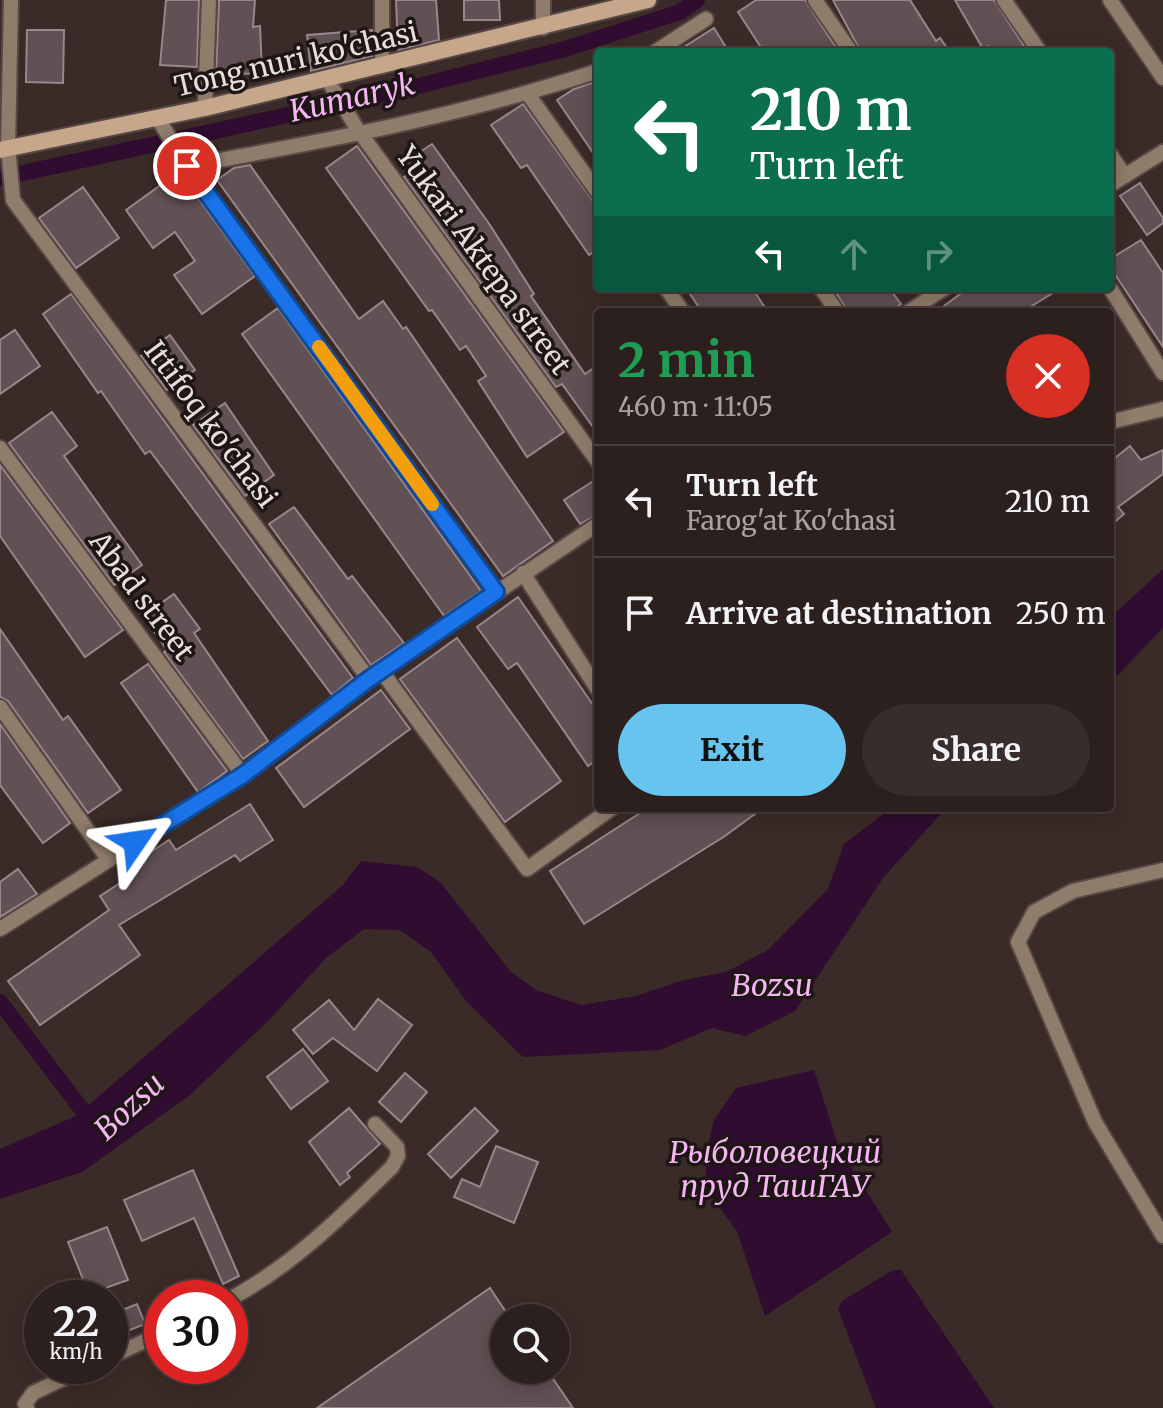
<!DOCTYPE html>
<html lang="en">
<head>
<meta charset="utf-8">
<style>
	body { margin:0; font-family:Merriweather,serif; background:#382d2b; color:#f1f3f6; height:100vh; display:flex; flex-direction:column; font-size:30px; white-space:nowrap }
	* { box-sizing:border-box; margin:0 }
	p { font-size:26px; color:#a6a3a4 }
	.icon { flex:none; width:44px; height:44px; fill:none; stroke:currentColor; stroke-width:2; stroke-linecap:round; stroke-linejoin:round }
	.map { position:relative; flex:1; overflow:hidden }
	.details { position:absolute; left:594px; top:308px; width:520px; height:504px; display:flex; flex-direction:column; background:#2c201e; border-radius:8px; box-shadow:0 4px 20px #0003,0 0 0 2px #483e3c }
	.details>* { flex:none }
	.top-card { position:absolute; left:594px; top:48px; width:520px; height:244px; border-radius:8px; box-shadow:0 4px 20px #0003,0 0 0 2px #483e3c; background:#0b6e4f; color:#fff; overflow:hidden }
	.fabs { position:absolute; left:490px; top:1304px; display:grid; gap:16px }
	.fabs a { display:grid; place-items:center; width:80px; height:80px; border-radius:50%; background:#2c201e; box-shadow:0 4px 20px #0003,0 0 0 2px #483e3c; font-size:40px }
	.speed { position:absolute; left:24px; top:1280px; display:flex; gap:16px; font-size:40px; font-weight:700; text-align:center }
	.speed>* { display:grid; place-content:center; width:104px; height:104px; border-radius:50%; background:#2c201e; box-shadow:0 4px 20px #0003,0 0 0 2px #483e3c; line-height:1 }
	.speed small { font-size:20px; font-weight:400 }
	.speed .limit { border:12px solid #d22; background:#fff; color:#111 }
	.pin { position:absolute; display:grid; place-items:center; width:68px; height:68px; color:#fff; margin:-34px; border:4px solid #fff; border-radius:50%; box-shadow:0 2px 8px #0007 }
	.me { position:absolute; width:88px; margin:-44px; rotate:58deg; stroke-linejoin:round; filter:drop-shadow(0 0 6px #0008) }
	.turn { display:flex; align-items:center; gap:28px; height:168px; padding:0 24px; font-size:36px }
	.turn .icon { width:104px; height:104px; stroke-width:2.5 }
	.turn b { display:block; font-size:56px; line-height:68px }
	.lanes { display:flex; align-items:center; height:76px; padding:0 24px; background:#0003; justify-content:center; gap:40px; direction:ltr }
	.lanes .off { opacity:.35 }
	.round { display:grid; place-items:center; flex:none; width:84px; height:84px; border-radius:42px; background:#382d2b }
	.head { display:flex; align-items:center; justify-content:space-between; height:136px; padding:0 24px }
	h1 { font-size:48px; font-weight:700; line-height:60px; color:#1e9e55 }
	.cta { display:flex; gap:16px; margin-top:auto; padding:16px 24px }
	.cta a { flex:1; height:92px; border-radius:48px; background:#67c4ef; color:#111; font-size:32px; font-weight:700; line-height:92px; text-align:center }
	.cta a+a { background:#382d2b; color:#f1f3f6 }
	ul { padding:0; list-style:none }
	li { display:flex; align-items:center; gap:24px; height:112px; padding:0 24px; border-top:2px solid #483e3c }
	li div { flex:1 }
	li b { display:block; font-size:30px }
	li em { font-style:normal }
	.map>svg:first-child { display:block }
	.water { fill:#2f0c30 }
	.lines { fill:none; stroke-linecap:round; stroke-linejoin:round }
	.canal { stroke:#2f0c30; stroke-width:16 }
	.building { fill:#615054; stroke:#98868b; stroke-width:2 }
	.street-casing { stroke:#574845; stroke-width:18 }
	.secondary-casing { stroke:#574845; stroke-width:20 }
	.street { stroke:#907c6b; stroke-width:14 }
	.secondary { stroke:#c6a78b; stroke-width:16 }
	.route-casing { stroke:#114b97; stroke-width:20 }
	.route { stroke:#1a73e8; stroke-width:14 }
	.slow { stroke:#f59e0b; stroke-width:14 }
	.labels { text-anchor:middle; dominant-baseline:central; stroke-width:7; stroke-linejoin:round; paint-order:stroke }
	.street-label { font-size:28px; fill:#e8dedb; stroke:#1d1614 }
	.water-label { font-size:30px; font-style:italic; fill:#f5b5f3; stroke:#1d1614 }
</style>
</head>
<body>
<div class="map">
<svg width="1163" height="1408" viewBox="0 0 1163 1408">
	<rect width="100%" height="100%" fill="#3b2b28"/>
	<!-- water -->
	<g class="water">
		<polygon points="1163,569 1163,628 1110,683 1110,618"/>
		<polygon points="891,808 946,808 883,878 795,1011 745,1036 712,1028 660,1050 523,1057 467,1002 431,952 400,930 364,929 326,958 270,1019 190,1095 82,1172 0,1199 0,1149 76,1116 343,885 361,861 417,867 440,882 511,972 536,990 581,1005 636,996 684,980 726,972 768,950 828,889 844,844"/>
		<polygon points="814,1070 839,1148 892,1232 765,1316 737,1231 706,1189 706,1155 714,1120 736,1088"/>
		<polygon points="893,1270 901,1270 994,1408 876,1408 838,1309 842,1301"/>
	</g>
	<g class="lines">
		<!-- canal -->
		<g class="canal">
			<polyline points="0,178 402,90 565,49 680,12 697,0"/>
			<polyline points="0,1002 96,1128"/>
		</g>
	</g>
	<!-- building -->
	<g class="building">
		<polygon points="166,0 199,0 197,67 160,65"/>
		<polygon points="219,0 255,0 253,27 260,26 262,73 216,75"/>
		<polygon points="396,0 436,0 439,40 398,50"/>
		<polygon points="464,0 499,0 500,20 464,20"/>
		<polygon points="756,0 805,0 839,52 764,52 738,12"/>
		<polygon points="833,0 910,0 936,41 940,38 950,52 861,52"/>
		<polygon points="955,0 994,0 1028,52 992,52 988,46 983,49"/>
		<polygon points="714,28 729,52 676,52"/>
		<polygon points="27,30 64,30 63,83 26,82"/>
		<polygon points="372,30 372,56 311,71 307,35"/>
		<polygon points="598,81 598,160 557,100 574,89"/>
		<polygon points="523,104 598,208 598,249 589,255 527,165 521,168 491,125"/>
		<polygon points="432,144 490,225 534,294 531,296 585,374 598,365 598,434 562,384 556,387 404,177 412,172 405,162"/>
		<polygon points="357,146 564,432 527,457 478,381 486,376 466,346 460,350 432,310 429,311 326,168"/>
		<polygon points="250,165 359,319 383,301 403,329 406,327 553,541 503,576 217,180 234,168"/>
		<polygon points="179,172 255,276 202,314 174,275 195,261 175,232 153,248 126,210"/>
		<polygon points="1140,183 1163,218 1163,223 1147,235 1120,196"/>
		<polygon points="83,187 119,238 76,268 39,218"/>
		<polygon points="1141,240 1163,273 1163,347 1110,267 1110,259"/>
		<polygon points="686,288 752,288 768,312 702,312"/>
		<polygon points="833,288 889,288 901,304 889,312 848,312"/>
		<polygon points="968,288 1061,288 1022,312 936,312"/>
		<polygon points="71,294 353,678 332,695 150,451 145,454 101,391 98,393 43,314"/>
		<polygon points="278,308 481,591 444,616 242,334"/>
		<polygon points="15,330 40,366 0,394 0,340"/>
		<polygon points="170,335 195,370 167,390 141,356"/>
		<polygon points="225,403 274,475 245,496 193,425"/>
		<polygon points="52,412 77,446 64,456 142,565 114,585 9,443"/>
		<polygon points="1130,446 1141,460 1163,450 1163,474 1118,507 1124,514 1110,526 1110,462"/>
		<polygon points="0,465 123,630 85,657 0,536"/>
		<polygon points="598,478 598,514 580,524 564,500"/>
		<polygon points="294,507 348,579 352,576 404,643 371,665 269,524"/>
		<polygon points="174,594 200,629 194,633 268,741 243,759 164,652 167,650 143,616"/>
		<polygon points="518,597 598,712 598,759 588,766 517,663 508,669 477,627"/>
		<polygon points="0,629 63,720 68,716 121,790 88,813 8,701 0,697"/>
		<polygon points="457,638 561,781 505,822 400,679"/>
		<polygon points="148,664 227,771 198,792 121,683"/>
		<polygon points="381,690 410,729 304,807 276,768"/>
		<polygon points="0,724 70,823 43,843 0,785"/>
		<polygon points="250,804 273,840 240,861 235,855 119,925 140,955 40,1025 8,981 109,910 100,896 137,872 132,864 169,840 176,850"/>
		<polygon points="648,808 763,808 725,836 584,924 550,871"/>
		<polygon points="18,869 37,894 0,917 0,882"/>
		<polygon points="378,999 412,1025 377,1071 333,1038 313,1054 293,1030 329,1000 354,1030"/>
		<polygon points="303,1049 328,1081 291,1109 267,1077"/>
		<polygon points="405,1073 427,1092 401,1122 379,1102"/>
		<polygon points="349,1108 380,1144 347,1173 350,1177 340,1185 309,1142"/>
		<polygon points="475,1108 498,1131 451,1178 428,1154"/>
		<polygon points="496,1146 538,1162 514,1223 454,1197 462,1179 480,1187"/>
		<polygon points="193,1170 239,1276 223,1284 194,1218 142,1241 124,1200"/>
		<polygon points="107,1227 128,1280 89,1294 68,1242"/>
		<polygon points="490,1288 510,1318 504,1318 504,1370 547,1370 573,1408 317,1408"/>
		<polygon points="137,1304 145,1324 110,1338 110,1315"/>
	</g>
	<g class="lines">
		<defs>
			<g id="street">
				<polyline points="11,0 8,147 13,200 369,679"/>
				<polyline points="382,0 382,66"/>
				<polyline points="543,0 543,28"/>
				<polyline points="815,0 851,52"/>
				<polyline points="1004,0 1040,52"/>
				<polyline points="1110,0 1163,78"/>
				<polyline points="655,52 706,19"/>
				<polyline points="327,79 356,127 598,462"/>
				<polyline points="528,94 598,193"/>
				<polyline points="205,108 209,0"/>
				<polyline points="157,117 187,166 496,592"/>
				<polyline points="1110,154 1125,176"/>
				<path d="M 187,166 C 326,141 464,115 598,71"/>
				<polyline points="1110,185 1163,152"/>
				<polyline points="666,288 683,312"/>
				<polyline points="821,288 837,312"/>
				<polyline points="1110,288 1163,373"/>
				<polyline points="908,312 945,288"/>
				<polyline points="1110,422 1163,409"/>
				<polyline points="0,448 243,775"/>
				<polyline points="523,573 598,690"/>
				<polyline points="382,672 527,869 612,808"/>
				<polyline points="0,707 108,859"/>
				<polyline points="1163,870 1073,891 1034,912 1018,942 1095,1122 1163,1236"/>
				<polyline points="0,929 243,775 369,679 598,524"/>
				<path d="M 230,1299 C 293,1265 341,1217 392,1167 L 398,1156 L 397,1147 L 375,1124"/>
				<polyline points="110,1357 162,1333"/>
				<polyline points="27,1408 25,1404 33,1393 90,1366"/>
			</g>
			<polyline id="secondary" points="0,150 205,108 648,0"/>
		</defs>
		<!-- street casing -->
		<use href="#street" class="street-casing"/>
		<!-- secondary casing -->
		<use href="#secondary" class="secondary-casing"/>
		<!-- street -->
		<use href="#street" class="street"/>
		<!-- secondary -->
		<use href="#secondary" class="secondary"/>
	</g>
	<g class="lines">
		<defs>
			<polyline id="route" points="135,842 243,775 369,679 496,592 187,166"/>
		</defs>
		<!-- route casing -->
		<use href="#route" class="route-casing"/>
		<!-- route -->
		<use href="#route" class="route"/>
		<!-- slow -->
		<polyline class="slow" points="319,347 432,504"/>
	</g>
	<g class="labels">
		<!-- street labels -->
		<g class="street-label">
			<text transform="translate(296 59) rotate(-13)">Tong nuri ko'chasi</text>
			<text transform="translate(484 260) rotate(54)">Yukari Aktepa street</text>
			<text transform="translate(211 424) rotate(53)">Ittifoq ko'chasi</text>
			<text transform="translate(142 596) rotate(53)">Abad street</text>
		</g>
		<!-- water labels -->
		<g class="water-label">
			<text transform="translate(352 97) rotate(-13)">Kumaryk</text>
			<text x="772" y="985">Bozsu</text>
			<text transform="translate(129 1106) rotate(-43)">Bozsu</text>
			<text x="775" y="1152">Рыболовецкий<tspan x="775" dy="34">пруд ТашГАУ</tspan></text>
		</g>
	</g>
</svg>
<div class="fabs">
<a><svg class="icon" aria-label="search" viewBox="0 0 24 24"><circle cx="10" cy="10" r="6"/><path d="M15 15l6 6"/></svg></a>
</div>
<div class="speed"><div>22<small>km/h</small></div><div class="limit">30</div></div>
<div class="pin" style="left:187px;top:166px;background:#d93025"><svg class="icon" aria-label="arrive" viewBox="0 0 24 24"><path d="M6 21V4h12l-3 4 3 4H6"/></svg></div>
<svg class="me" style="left:135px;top:842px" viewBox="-20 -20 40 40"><path d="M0-17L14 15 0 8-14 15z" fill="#1a73e8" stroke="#fff" stroke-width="4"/></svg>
<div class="top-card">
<div class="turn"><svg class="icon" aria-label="left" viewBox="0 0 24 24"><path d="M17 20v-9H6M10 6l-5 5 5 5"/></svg><div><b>210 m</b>Turn left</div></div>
<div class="lanes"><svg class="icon" aria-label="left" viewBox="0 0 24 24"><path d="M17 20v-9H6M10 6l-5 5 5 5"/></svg><svg class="icon off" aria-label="ahead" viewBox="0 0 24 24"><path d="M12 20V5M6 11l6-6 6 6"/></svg><svg class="icon off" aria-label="right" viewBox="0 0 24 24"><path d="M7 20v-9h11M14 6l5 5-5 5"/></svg></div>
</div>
<section class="details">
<div class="head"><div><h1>2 min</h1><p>460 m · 11:05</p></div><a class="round" style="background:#d93025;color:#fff"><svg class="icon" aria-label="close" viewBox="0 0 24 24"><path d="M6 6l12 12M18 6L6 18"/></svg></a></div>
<ul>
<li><svg class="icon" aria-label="left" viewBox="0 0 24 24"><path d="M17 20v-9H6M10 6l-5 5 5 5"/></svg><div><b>Turn left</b><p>Farog'at Ko'chasi</p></div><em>210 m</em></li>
<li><svg class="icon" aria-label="arrive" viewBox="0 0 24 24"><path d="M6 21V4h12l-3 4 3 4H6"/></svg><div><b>Arrive at destination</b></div><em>250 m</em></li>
</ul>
<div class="cta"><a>Exit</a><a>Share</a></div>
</section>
</div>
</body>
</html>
